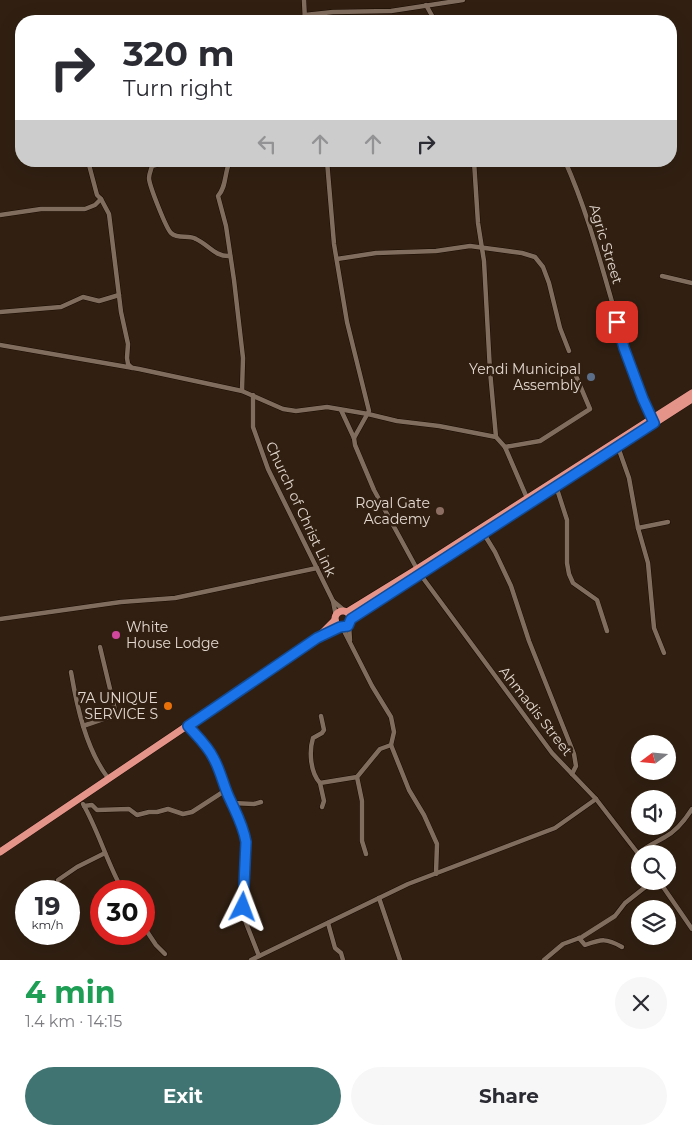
<!DOCTYPE html>
<html lang="en">
<head>
<meta charset="utf-8">
<style>
	body { margin:0; font-family:Montserrat,sans-serif; background:#f7f7f7; color:#2b2b33; height:100vh; display:flex; flex-direction:column; font-size:19px; white-space:nowrap }
	* { box-sizing:border-box; margin:0 }
	p { font-size:16px; color:#7c7c81 }
	.icon { flex:none; width:28px; height:28px; fill:none; stroke:currentColor; stroke-width:2; stroke-linecap:round; stroke-linejoin:round }
	.map { position:relative; height:960px; overflow:hidden }
	.side { display:flex; flex-direction:column; background:#fff; flex:1 }
	.side>* { flex:none }
	.top-card { position:absolute; left:15px; top:15px; width:662px; height:152px; border-radius:20px; box-shadow:0 5px 20px #0002; background:#fff; color:#2b2b33; overflow:hidden }
	.needle { width:32px; rotate:254deg }
	.fabs { position:absolute; left:631px; top:735px; display:grid; gap:10px }
	.fabs a { display:grid; place-items:center; width:45px; height:45px; border-radius:50%; background:#fff; box-shadow:0 5px 20px #0002; font-size:25px }
	.speed { position:absolute; left:15px; top:880px; display:flex; gap:10px; font-size:25px; font-weight:700; text-align:center }
	.speed>* { display:grid; place-content:center; width:65px; height:65px; border-radius:50%; background:#fff; box-shadow:0 5px 20px #0002; line-height:1 }
	.speed small { font-size:12px; font-weight:400 }
	.speed .limit { border:8px solid #d22; background:#fff; color:#111 }
	.pin { position:absolute; display:grid; place-items:center; width:42px; height:42px; color:#fff; margin:-21px; border-radius:10px; box-shadow:0 2px 8px #0006 }
	.me { position:absolute; width:55px; margin:-28px; rotate:3deg; stroke-linejoin:round; filter:drop-shadow(0 0 4px #0008) }
	.turn { display:flex; align-items:center; gap:18px; height:105px; padding:0 25px; font-size:22px }
	.turn .icon { width:65px; height:65px; stroke-width:2.5 }
	.turn b { display:block; font-size:35px; line-height:42px }
	.lanes { display:flex; align-items:center; height:48px; padding:0 25px; background:#0003; justify-content:center; gap:25px; direction:ltr }
	.lanes .off { opacity:.35 }
	.round { display:grid; place-items:center; flex:none; width:52px; height:52px; border-radius:26px; background:#f7f7f7 }
	.head { display:flex; align-items:center; justify-content:space-between; height:85px; padding:0 25px }
	h1 { font-size:30px; font-weight:700; line-height:38px; color:#1e9e55 }
	.primary-button { display:flex; gap:10px; margin-top:auto; padding:10px 25px }
	.primary-button a { flex:1; height:58px; border-radius:30px; background:#3f7472; color:#fff; font-size:20px; font-weight:700; line-height:58px; text-align:center }
	.primary-button a+a { background:#f7f7f7; color:#2b2b33 }
	.map>svg:first-child { display:block }
	.lines { fill:none; stroke-linecap:round; stroke-linejoin:round }
	.minor-casing { stroke:#180a00; stroke-width:5.5 }
	.trunk-casing { stroke:#180a00; stroke-width:8 }
	.minor { stroke:#816d5d; stroke-width:4.5 }
	.trunk { stroke:#e5948a; stroke-width:7 }
	.route-casing { stroke:#114b97; stroke-width:12 }
	.route { stroke:#1a73e8; stroke-width:9 }
	.service-dot { fill:#5c6f8a; stroke:#312012; stroke-width:2 }
	.education-dot { fill:#8d6e63; stroke:#312012; stroke-width:2 }
	.hotel-dot { fill:#d1479c; stroke:#312012; stroke-width:2 }
	.food-dot { fill:#e8710a; stroke:#312012; stroke-width:2 }
	.labels { text-anchor:middle; dominant-baseline:central; stroke-width:5; stroke-linejoin:round; paint-order:stroke }
	.street-label { font-size:14px; fill:#e3d8cf; stroke:#312012 }
	.poi-label { font-size:14px; fill:#e3d8cf; stroke:#312012; text-anchor:end }
</style>
</head>
<body>
<div class="map">
<svg width="692" height="960" viewBox="0 0 692 960">
	<rect width="100%" height="100%" fill="#312012"/>
	<g class="lines">
		<defs>
			<g id="minor">
				<polyline points="304,0 305,21"/>
				<polyline points="426,5 435,21"/>
				<polyline points="305,15 333,12 391,11 463,0"/>
				<polyline points="88,161 97,195 101,199 109,214 121,312 128,344 127,358 128,364 132,368"/>
				<path d="M 170,161 L 152,166 C 151,170 149,174 149,178 C 149,185 166,228 171,233 C 179,240 188,234 196,239 C 209,245 215,257 230,256"/>
				<path d="M 230,161 C 224,173 227,186 218,196 L 226,226 L 234,280 L 243,358 L 242,391"/>
				<polyline points="327,161 334,244 347,322 369,411 354,438"/>
				<polyline points="474,161 478,223 484,261 490,371 496,437"/>
				<path d="M 565,161 C 602,244 615,335 652,419"/>
				<polyline points="0,215 41,209 85,209 95,205 101,199"/>
				<polyline points="337,259 376,253 436,251 470,246 522,253 535,257 543,267 549,283 560,328 569,351"/>
				<polyline points="662,276 692,283"/>
				<polyline points="0,312 61,307 83,297 99,301 119,295"/>
				<polyline points="0,345 139,369 242,391 283,409 296,411 327,407 368,414 397,421 439,426 496,437 505,447 527,498"/>
				<polyline points="253,395 253,427 268,469 333,601 336,616"/>
				<polyline points="341,410 354,438 355,445 374,490 417,569"/>
				<polyline points="505,447 540,441 590,409 576,376"/>
				<polyline points="618,447 629,478 638,528 648,563 654,628 664,653"/>
				<polyline points="556,486 567,520 567,563 569,574 573,583 597,600 607,631"/>
				<polyline points="638,528 668,522"/>
				<polyline points="484,534 495,552 511,586 529,641 574,754 576,766 572,774"/>
				<polyline points="420,574 552,753 596,799 640,856"/>
				<polyline points="333,601 345,611"/>
				<polyline points="0,619 121,602 175,598 317,568"/>
				<polyline points="349,625 350,641"/>
				<polyline points="342,627 372,686 391,717 394,732 391,745 409,790 424,815 437,844 436,874"/>
				<polyline points="100,647 116,714"/>
				<path d="M 71,672 C 77,707 86,749 108,778"/>
				<polyline points="83,726 132,709"/>
				<path d="M 188,726 C 197,736 208,746 214,759 C 220,770 223,783 228,795 C 235,811 243,824 246,841 L 243,907 L 246,923 L 259,956"/>
				<path d="M 320,783 C 310,772 309,751 313,738 L 322,733 L 324,730 L 321,716"/>
				<polyline points="232,803 254,804 261,802"/>
				<path d="M 83,804 C 99,832 107,863 123,891"/>
				<polyline points="84,806 92,805 97,810 129,809 137,815 149,812 157,812 168,809 183,814 192,812 226,790"/>
				<polyline points="322,807 324,801 320,783 357,777"/>
				<polyline points="366,854 362,841 362,801 357,777 380,749 391,745"/>
				<path d="M 638,854 C 646,846 655,843 665,837 C 677,831 685,820 692,809"/>
				<polyline points="58,880 77,867 105,853"/>
				<polyline points="659,881 692,929"/>
				<polyline points="379,898 400,960"/>
				<polyline points="328,923 335,948 341,953 343,960"/>
				<polyline points="144,927 156,945 165,954"/>
				<path d="M 579,938 L 585,945 C 602,939 606,938 622,947"/>
				<polyline points="251,960 408,884 555,828 596,799"/>
				<polyline points="544,960 563,944 582,937 615,916 625,903 653,881"/>
			</g>
			<g id="trunk">
				<circle cx="343" cy="619" r="8"/>
				<polyline points="347,612 417,569 692,393"/>
				<polyline points="351,619 692,399"/>
				<polyline points="321,634 335,620"/>
				<polyline points="0,852 317,638 340,627"/>
			</g>
		</defs>
		<!-- minor casing -->
		<use href="#minor" class="minor-casing"/>
		<!-- trunk casing -->
		<use href="#trunk" class="trunk-casing"/>
		<!-- minor -->
		<use href="#minor" class="minor"/>
		<!-- trunk -->
		<use href="#trunk" class="trunk"/>
	</g>
	<g class="lines">
		<defs>
			<path id="route" d="M 243,907 L 246,842 C 243,824 235,811 228,795 C 223,783 220,770 214,759 C 208,746 197,736 188,726 L 317,638 L 340,627 L 348,626 L 351,619 L 654,423 L 643,399 L 624,348 L 617,322"/>
		</defs>
		<!-- route casing -->
		<use href="#route" class="route-casing"/>
		<!-- route -->
		<use href="#route" class="route"/>
	</g>
	<!-- markers -->
	<circle class="service-dot" cx="591" cy="377" r="5"/>
	<circle class="education-dot" cx="440" cy="511" r="5"/>
	<circle class="hotel-dot" cx="116" cy="635" r="5"/>
	<circle class="food-dot" cx="168" cy="706" r="5"/>
	<g class="labels">
		<!-- street labels -->
		<g class="street-label">
			<text transform="translate(606 244) rotate(73)">Agric Street</text>
			<text transform="translate(301 509) rotate(65)">Church of Christ Link</text>
			<text transform="translate(536 711) rotate(52)">Ahmadis Street</text>
		</g>
		<!-- poi labels -->
		<g class="poi-label">
			<text x="581" y="369">Yendi Municipal<tspan x="581" dy="16">Assembly</tspan></text>
			<text x="430" y="503">Royal Gate<tspan x="430" dy="16">Academy</tspan></text>
			<text x="126" y="627" text-anchor="start">White<tspan x="126" dy="16">House Lodge</tspan></text>
			<text x="158" y="698">7A UNIQUE<tspan x="158" dy="16">SERVICE S</tspan></text>
		</g>
	</g>
</svg>
<div class="fabs">
<a><svg class="needle" viewBox="-14 -14 28 28"><path d="M0-13l5 13h-10z" fill="#e53935"/><path d="M0 13l5-13h-10z" fill="#7c7c81"/></svg></a>
<a><svg class="icon" aria-label="sound" viewBox="0 0 24 24"><path d="M4 9h4l5-4v14l-5-4H4zM17 9q2 3 0 6"/></svg></a>
<a><svg class="icon" aria-label="search" viewBox="0 0 24 24"><circle cx="10" cy="10" r="6"/><path d="M15 15l6 6"/></svg></a>
<a><svg class="icon" aria-label="layers" viewBox="0 0 24 24"><path d="M12 4l9 5-9 5-9-5zM3 14l9 5 9-5"/></svg></a>
</div>
<div class="speed"><div>19<small>km/h</small></div><div class="limit">30</div></div>
<div class="pin" style="left:617px;top:322px;background:#d93025"><svg class="icon" aria-label="arrive" viewBox="0 0 24 24"><path d="M6 21V4h12l-3 4 3 4H6"/></svg></div>
<svg class="me" style="left:243px;top:907px" viewBox="-20 -20 40 40"><path d="M0-17L14 15 0 8-14 15z" fill="#1a73e8" stroke="#fff" stroke-width="4"/></svg>
<div class="top-card">
<div class="turn"><svg class="icon" aria-label="right" viewBox="0 0 24 24"><path d="M7 20v-9h11M14 6l5 5-5 5"/></svg><div><b>320 m</b>Turn right</div></div>
<div class="lanes"><svg class="icon off" aria-label="left" viewBox="0 0 24 24"><path d="M17 20v-9H6M10 6l-5 5 5 5"/></svg><svg class="icon off" aria-label="ahead" viewBox="0 0 24 24"><path d="M12 20V5M6 11l6-6 6 6"/></svg><svg class="icon off" aria-label="ahead" viewBox="0 0 24 24"><path d="M12 20V5M6 11l6-6 6 6"/></svg><svg class="icon" aria-label="right" viewBox="0 0 24 24"><path d="M7 20v-9h11M14 6l5 5-5 5"/></svg></div>
</div>
</div>
<section class="side">
<div class="head"><div><h1>4 min</h1><p>1.4 km · 14:15</p></div><a class="round"><svg class="icon" aria-label="close" viewBox="0 0 24 24"><path d="M6 6l12 12M18 6L6 18"/></svg></a></div>
<div class="primary-button"><a>Exit</a><a>Share</a></div>
</section>
</body>
</html>
